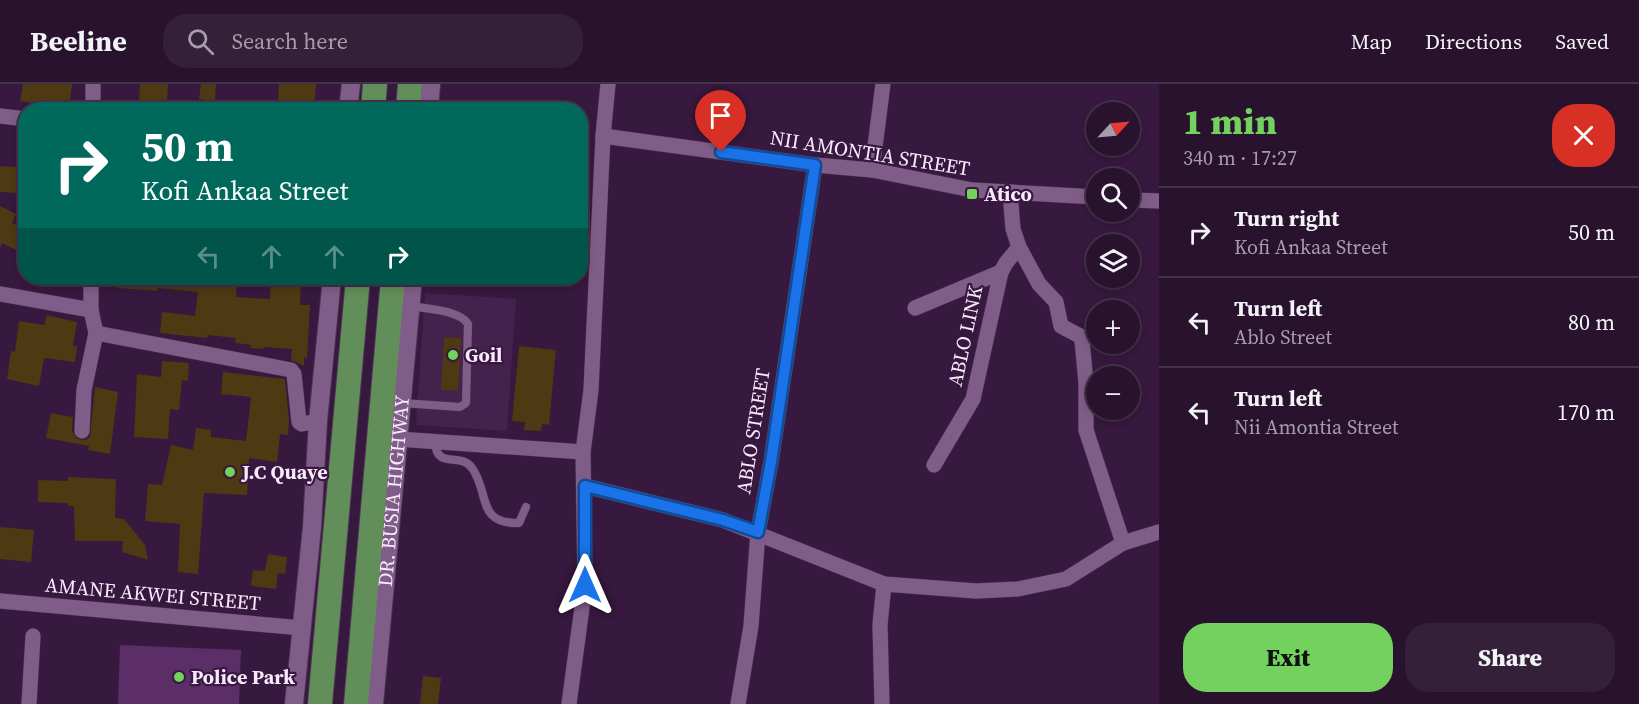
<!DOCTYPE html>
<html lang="en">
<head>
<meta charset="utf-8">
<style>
	body { margin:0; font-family:"Source Serif 4",serif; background:#35203a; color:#f1f3f6; height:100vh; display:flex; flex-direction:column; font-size:22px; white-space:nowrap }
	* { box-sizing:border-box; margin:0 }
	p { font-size:20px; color:#a59eaa }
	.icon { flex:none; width:33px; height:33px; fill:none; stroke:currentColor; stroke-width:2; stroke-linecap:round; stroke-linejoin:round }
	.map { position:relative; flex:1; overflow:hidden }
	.panel { display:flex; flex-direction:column; background:#29122e; width:480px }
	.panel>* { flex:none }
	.guide { position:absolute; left:18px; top:18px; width:570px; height:183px; border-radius:24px; box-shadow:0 3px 9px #0003,0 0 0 2px #45324a; background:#00695c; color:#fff; overflow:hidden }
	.needle { width:39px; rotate:64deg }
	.controls { position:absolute; left:1086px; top:18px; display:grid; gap:12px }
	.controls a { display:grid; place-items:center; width:54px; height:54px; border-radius:50%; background:#29122e; box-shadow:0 3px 9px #0003,0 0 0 2px #45324a; font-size:30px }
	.pin { position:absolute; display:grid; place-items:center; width:51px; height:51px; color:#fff; margin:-62px -26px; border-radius:50% 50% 50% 0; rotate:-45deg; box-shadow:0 0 6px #0007 }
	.pin .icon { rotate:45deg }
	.me { position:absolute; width:66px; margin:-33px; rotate:0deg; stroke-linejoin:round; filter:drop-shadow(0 0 4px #0008) }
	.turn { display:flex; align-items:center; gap:21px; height:126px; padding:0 24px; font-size:27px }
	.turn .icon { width:78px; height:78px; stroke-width:2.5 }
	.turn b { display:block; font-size:42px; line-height:51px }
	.lanes { display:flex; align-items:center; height:57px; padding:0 24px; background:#0003; justify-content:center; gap:30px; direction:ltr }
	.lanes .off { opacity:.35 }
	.round { display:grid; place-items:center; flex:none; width:63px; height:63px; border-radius:24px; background:#35203a }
	.summary { display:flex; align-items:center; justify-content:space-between; height:102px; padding:0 24px }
	h1 { font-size:36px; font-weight:800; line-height:45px; color:#73d25d }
	.cta { display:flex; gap:12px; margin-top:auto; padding:12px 24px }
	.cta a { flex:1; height:69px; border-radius:24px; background:#73d25d; color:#111; font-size:24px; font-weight:800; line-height:69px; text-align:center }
	.cta a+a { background:#35203a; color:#f1f3f6 }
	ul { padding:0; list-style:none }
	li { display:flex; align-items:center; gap:18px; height:90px; padding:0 24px; border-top:2px solid #45324a }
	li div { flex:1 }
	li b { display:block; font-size:22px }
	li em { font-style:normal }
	header { display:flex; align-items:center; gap:36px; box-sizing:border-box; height:84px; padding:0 30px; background:#29122e; border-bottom:2px solid #45324a }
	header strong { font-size:28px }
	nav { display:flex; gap:33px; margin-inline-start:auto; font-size:21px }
	.search { width:420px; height:54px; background:#35203a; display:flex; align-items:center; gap:15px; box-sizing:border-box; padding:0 21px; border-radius:24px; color:#a59eaa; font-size:22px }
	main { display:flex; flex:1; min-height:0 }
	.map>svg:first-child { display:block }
	.built { fill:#45214d }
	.pitch { fill:#5c2e67 }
	.building { fill:#4e3912 }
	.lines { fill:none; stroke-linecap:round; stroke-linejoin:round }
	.service-casing { stroke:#4d3454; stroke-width:9 }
	.minor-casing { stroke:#4d3454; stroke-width:16 }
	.tertiary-casing { stroke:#4d3454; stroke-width:20 }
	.trunk-casing { stroke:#4d3454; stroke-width:26 }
	.service { stroke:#805d88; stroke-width:8 }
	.minor { stroke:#805d88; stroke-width:15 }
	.tertiary { stroke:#805d88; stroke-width:18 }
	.trunk { stroke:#628e59; stroke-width:24 }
	.route-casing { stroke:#114b97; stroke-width:15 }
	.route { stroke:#1a73e8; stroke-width:10 }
	.poi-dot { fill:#73d25d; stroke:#37183e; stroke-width:2 }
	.labels { text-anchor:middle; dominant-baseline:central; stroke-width:4.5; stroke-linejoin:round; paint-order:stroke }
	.street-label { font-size:20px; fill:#f9e9fd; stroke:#37183e }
	.poi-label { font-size:20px; font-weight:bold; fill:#f9e9fd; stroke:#37183e; text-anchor:start }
</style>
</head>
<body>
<header>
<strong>Beeline</strong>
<div class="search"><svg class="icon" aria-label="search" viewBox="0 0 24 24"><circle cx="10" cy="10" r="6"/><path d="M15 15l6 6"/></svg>Search here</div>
<nav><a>Map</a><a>Directions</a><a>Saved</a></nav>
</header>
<main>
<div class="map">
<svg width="1159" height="620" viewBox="0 0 1159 620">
	<rect width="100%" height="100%" fill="#37183e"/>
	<!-- built -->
	<polygon class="built" points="425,209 516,215 507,347 416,341"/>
	<!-- pitch -->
	<polygon class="pitch" points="120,561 241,566 239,620 118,620"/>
	<!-- building -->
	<g class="building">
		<polygon points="23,0 72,0 69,24 55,22 55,26 33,26 34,19 20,17"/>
		<polygon points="140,0 168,0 167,18 139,16"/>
		<polygon points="201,0 216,0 215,17 199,15"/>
		<polygon points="279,0 316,0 314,26 282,26 283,17 278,17"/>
		<polygon points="0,82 19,83 18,109 0,108"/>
		<polygon points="0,122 16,130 12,139 26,146 26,171 2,159 0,164"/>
		<polygon points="119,194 237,194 236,213 270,215 271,194 301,194 300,221 310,221 307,274 304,273 304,282 291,276 292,265 264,263 264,265 251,264 251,261 235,259 236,254 208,251 207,254 160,249 162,228 195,232 198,208 158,204 158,207 118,204"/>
		<polygon points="46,231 77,238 73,262 77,262 75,278 44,274 39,302 7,295 11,267 15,268 19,237 45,241"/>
		<polygon points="444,253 461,254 458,307 441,306"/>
		<polygon points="519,262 556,266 549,341 542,340 541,347 524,346 525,338 512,337"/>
		<polygon points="162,277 189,279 188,297 182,296 179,326 170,325 168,355 134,353 137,290 161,293"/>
		<polygon points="223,288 285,295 289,337 288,351 280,350 277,378 249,374 247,411 204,409 198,490 178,488 180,440 145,437 148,400 162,401 171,361 193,366 196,344 211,346 211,353 246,357 251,313 221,310"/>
		<polygon points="95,303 118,308 110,370 88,366 89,362 46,354 51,329 73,333 72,347 77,355 86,356 90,353"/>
		<polygon points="68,393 116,395 115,434 124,435 145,461 148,476 122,468 123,457 75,457 74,422 68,422 68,419 38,418 38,396 68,397"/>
		<polygon points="0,443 34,446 31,478 0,475"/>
		<polygon points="268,470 287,473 285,490 278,489 276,505 251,502 253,486 265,487"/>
		<polygon points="423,592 441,594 438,620 420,620"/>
	</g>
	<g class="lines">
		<defs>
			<g id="service">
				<path d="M 402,319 L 460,323 L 466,319 L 468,240 C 460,226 427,225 411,222"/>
				<path d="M 435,357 C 436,387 460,367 472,384 C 490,409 476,440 519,439 L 526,423"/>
			</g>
			<g id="minor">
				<polyline points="93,26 93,0"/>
				<polyline points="0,32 26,35"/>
				<polyline points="603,52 815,81 872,86 972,106 1096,113"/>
				<polyline points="872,86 883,0"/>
				<polyline points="1010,108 1013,145 1019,163 1039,200 1056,218 1061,242 1080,252 1082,256 1086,299 1086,346 1123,459"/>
				<polyline points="1130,116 1159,117"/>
				<polyline points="0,210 91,226"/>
				<polyline points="915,224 1001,188"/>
				<polyline points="96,249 291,286 294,290 299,338 302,340 318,337"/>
				<polyline points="82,347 84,306 96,249 91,226 91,194"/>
				<polyline points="398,355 583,368"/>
				<polyline points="934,381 973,315 1001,188 1006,179 1019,163"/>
				<polyline points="585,402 723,436 884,500 976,507 1018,505 1066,495 1123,459 1159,448"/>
				<polyline points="0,517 302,544"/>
				<polyline points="29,620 33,552"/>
				<polyline points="569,620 585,501 583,368 591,306 603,52 608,0"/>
				<polyline points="738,620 751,542 758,448 771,378 815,81"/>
				<polyline points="882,620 880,541 884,500"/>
			</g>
			<g id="tertiary">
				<polyline points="348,26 351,0"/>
				<polyline points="429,26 431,0"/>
				<polyline points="294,620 312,443 318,337 332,194"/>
				<path id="s1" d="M 374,620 L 413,194"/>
			</g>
			<g id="trunk">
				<polyline points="373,26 375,0"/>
				<polyline points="408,26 410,0"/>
				<polyline points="320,620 358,194"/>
				<polyline points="356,620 393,194"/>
			</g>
		</defs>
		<!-- service casing -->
		<use href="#service" class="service-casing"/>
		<!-- minor casing -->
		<use href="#minor" class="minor-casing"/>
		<!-- tertiary casing -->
		<use href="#tertiary" class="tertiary-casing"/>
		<!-- trunk casing -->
		<use href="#trunk" class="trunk-casing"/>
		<!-- service -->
		<use href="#service" class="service"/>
		<!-- minor -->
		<use href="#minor" class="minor"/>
		<!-- tertiary -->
		<use href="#tertiary" class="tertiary"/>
		<!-- trunk -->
		<use href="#trunk" class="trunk"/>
	</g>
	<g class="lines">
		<defs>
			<polyline id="route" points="585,501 585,402 723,436 758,448 771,378 815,81 721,68"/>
		</defs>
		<!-- route casing -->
		<use href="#route" class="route-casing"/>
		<!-- route -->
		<use href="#route" class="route"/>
	</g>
	<!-- markers -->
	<g class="poi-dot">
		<rect x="966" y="104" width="12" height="12" rx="3"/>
		<circle cx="453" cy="271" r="6"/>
		<circle cx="230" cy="388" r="6"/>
		<circle cx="179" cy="593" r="6"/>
	</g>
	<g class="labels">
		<!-- street labels -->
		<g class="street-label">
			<text transform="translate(870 69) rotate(9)">NII AMONTIA STREET</text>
			<text transform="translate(965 252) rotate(-78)">ABLO LINK</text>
			<text transform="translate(753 347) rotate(-81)">ABLO STREET</text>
			<text stroke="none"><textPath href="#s1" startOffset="214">DR. BUSIA HIGHWAY</textPath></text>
			<text transform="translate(153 510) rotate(5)">AMANE AKWEI STREET</text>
		</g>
		<!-- poi labels -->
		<g class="poi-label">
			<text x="984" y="110">Atico</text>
			<text x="465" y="271">Goil</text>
			<text x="242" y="388">J.C Quaye</text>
			<text x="191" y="593">Police Park</text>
		</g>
	</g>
</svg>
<div class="controls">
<a><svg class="needle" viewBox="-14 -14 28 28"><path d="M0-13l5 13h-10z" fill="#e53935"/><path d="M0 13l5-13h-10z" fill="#a59eaa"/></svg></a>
<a><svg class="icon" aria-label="search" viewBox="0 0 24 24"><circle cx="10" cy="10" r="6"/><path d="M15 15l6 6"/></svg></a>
<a><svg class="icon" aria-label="layers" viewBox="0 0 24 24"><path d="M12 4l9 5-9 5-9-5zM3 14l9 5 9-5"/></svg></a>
<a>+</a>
<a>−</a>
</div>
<div class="pin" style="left:721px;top:68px;background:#d93025"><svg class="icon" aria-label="arrive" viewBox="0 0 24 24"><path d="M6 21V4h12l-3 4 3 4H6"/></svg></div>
<svg class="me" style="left:585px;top:501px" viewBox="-20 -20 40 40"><path d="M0-17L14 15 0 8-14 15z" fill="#1a73e8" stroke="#fff" stroke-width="4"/></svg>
<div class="guide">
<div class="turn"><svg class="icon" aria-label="right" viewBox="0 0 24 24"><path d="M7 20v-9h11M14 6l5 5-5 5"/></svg><div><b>50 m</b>Kofi Ankaa Street</div></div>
<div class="lanes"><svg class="icon off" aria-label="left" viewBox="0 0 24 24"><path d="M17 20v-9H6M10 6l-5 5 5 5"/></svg><svg class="icon off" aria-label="ahead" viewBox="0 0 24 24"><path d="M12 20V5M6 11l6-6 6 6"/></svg><svg class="icon off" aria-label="ahead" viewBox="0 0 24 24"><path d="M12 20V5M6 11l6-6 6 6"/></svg><svg class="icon" aria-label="right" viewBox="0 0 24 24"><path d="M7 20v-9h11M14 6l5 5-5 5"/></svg></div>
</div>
</div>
<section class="panel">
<div class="summary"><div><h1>1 min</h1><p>340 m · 17:27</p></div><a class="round" style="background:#d93025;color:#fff"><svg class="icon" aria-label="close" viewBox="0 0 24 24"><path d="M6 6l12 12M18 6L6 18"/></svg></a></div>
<ul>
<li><svg class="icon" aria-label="right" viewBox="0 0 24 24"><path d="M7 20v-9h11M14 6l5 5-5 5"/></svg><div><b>Turn right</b><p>Kofi Ankaa Street</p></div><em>50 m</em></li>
<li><svg class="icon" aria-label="left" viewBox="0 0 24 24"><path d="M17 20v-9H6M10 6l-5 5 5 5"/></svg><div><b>Turn left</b><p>Ablo Street</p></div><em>80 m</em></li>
<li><svg class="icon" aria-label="left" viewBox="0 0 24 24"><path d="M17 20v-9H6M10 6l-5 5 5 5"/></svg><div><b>Turn left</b><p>Nii Amontia Street</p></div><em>170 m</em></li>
</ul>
<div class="cta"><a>Exit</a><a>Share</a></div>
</section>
</main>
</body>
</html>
